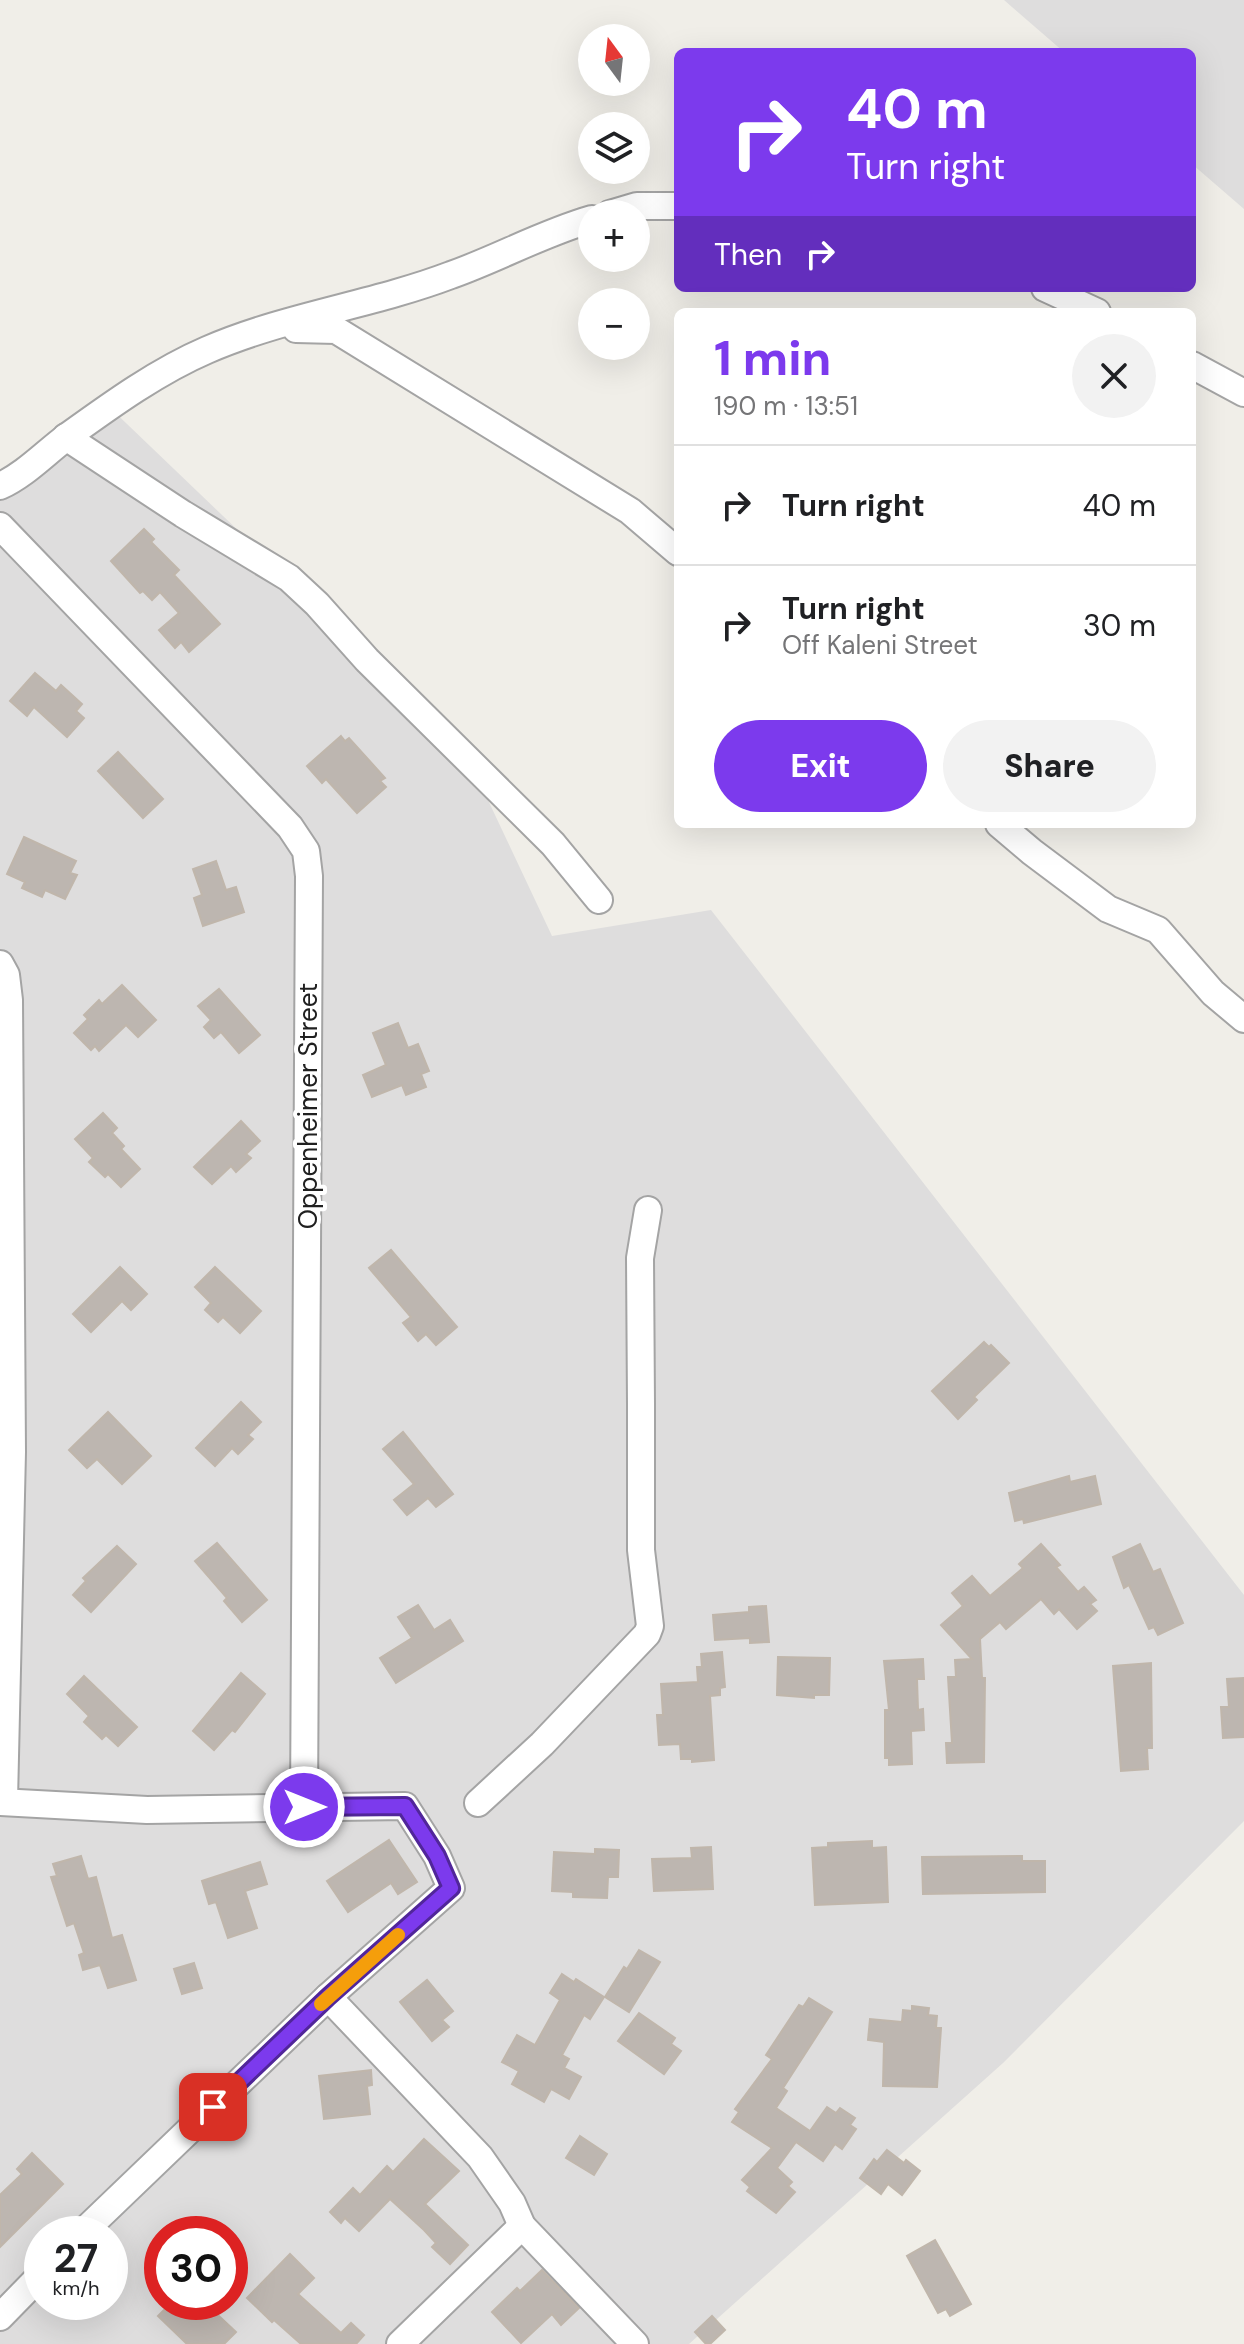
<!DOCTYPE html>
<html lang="en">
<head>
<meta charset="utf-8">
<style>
	body { margin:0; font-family:"DM Sans",sans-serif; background:#f2f2f2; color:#202124; height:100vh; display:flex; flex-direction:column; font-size:30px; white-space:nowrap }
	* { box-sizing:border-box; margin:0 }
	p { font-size:26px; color:#757577 }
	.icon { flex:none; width:44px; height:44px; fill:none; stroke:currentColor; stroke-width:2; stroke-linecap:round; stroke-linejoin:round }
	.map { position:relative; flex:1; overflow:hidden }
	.side { position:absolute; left:674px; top:308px; width:522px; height:520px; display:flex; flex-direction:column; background:#fff; border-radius:12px; box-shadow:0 8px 32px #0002 }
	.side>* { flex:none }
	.top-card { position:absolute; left:674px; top:48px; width:522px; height:244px; border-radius:12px; box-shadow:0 8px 32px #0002; background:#7c3aed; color:#fff; overflow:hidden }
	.needle { width:52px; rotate:345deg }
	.buttons { position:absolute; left:578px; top:24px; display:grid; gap:16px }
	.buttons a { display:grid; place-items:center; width:72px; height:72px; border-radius:50%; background:#fff; box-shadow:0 8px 32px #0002; font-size:40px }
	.speed { position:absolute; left:24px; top:2216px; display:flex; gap:16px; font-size:40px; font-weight:700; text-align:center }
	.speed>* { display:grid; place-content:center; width:104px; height:104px; border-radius:50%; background:#fff; box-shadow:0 8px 32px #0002; line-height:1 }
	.speed small { font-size:20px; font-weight:400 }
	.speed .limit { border:12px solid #d22; background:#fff; color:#111 }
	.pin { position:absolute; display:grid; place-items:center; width:68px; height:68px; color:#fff; margin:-34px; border-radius:16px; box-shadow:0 4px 12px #0006 }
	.me { position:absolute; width:88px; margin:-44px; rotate:90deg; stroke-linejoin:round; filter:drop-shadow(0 0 6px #0008) }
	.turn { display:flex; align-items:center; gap:28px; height:168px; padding:0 40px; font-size:36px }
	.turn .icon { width:104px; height:104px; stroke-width:2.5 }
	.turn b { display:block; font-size:56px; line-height:68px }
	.then { display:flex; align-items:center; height:76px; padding:0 40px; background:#0003; gap:16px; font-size:30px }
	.round { display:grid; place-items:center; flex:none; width:84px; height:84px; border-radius:42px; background:#f2f2f2 }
	.overview { display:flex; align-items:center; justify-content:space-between; height:136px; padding:0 40px }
	h1 { font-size:48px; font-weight:800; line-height:60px; color:#7c3aed }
	.primary-button { display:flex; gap:16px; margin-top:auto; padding:16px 40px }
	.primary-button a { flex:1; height:92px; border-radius:48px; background:#7c3aed; color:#fff; font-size:32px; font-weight:800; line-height:92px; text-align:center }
	.primary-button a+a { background:#f2f2f2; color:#202124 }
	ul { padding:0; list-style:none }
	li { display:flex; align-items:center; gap:24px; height:120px; padding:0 40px; border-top:2px solid #e0e0e0 }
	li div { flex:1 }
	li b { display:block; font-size:30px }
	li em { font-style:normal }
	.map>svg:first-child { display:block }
	.residential { fill:#dedddd; fill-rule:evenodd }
	.building { fill:#bdb6b0; stroke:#c0b6ab; stroke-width:2 }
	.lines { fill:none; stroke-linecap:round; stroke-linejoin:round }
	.minor-casing { stroke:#a4a4a4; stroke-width:30 }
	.minor { stroke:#fff; stroke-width:26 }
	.route-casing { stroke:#51269a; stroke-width:20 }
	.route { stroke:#7c3aed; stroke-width:14 }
	.slow { stroke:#f59e0b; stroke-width:14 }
	.labels { text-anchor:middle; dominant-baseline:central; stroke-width:8; stroke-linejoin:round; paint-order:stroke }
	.street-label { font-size:26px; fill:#202020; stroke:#fff }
</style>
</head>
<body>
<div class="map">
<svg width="1244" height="2344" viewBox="0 0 1244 2344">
	<rect width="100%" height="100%" fill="#f0eee8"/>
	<!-- residential -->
	<g class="residential">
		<polygon points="1004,0 1244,0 1244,209 1192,164 1192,52 1064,52"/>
		<path d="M 103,401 L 462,745 L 552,936 L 711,910 L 1244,1595 L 1244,1821 L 1003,2063 L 689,2344 L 0,2344 L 0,478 ZM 42,2234 L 110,2234 L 110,2302 L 42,2302 ZM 162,2234 L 230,2234 L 230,2302 L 162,2302 Z"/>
	</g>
	<!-- building -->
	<g class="building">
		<polygon points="144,529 154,539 151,542 179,570 174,575 220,624 189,652 181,642 175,648 159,630 179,613 160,592 152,600 143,591 140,593 111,561"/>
		<polygon points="35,673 56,691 61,685 82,704 76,711 84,718 67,737 34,707 27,716 10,701"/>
		<polygon points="341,736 345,741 349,738 385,778 380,781 386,787 357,813 326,779 322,783 307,766"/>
		<polygon points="118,752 163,799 143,818 98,771"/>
		<polygon points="24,837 76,861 70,873 77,875 65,899 45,890 42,897 22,888 25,882 7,874"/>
		<polygon points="216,861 226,890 236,887 244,912 203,926 194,898 202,895 193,869"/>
		<polygon points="122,985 156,1020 138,1037 126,1025 99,1051 95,1046 91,1050 74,1033 88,1019 84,1015 99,1000 102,1004"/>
		<polygon points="219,989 260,1035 239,1053 221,1032 214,1038 204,1027 211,1020 198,1006"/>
		<polygon points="398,1023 408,1048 418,1044 429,1071 421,1074 426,1087 406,1095 402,1085 372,1097 363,1075 386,1065 373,1033"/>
		<polygon points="103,1113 117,1128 112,1133 124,1146 121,1149 140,1169 121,1187 108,1174 105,1177 89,1162 93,1158 75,1139"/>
		<polygon points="241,1121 260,1141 246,1154 251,1158 236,1172 231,1166 212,1184 194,1167"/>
		<polygon points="391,1250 457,1327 436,1345 426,1334 418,1341 403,1323 411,1317 369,1268"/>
		<polygon points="120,1267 147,1294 131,1310 122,1301 91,1332 73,1314"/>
		<polygon points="215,1267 261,1311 240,1333 223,1317 218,1322 205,1310 211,1303 195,1287"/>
		<polygon points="984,1342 989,1347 991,1345 1009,1363 974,1397 977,1400 958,1419 932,1391"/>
		<polygon points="241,1402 261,1422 248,1435 253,1439 238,1454 232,1448 215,1466 196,1448"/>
		<polygon points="108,1412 151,1456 122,1484 97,1459 87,1468 69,1450"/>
		<polygon points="403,1432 453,1494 436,1507 428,1498 407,1515 394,1500 414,1484 383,1449"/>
		<polygon points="1069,1476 1070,1482 1095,1476 1101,1504 1024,1523 1023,1519 1015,1521 1009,1493"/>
		<polygon points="217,1543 267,1600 242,1622 224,1601 227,1598 195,1561"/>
		<polygon points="1041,1544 1060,1565 1056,1567 1078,1592 1084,1587 1096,1600 1090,1604 1097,1611 1077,1629 1059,1609 1054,1614 1041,1599 1006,1629 1000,1622 980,1639 982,1678 985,1678 984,1762 947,1763 946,1743 952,1743 948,1677 956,1677 955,1660 972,1659 941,1625 963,1606 952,1593 972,1576 990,1596 1023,1568 1019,1564"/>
		<polygon points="1140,1544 1153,1572 1160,1569 1183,1623 1158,1635 1154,1627 1149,1629 1129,1585 1124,1588 1113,1557"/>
		<polygon points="117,1546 136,1564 91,1612 73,1595 86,1581 83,1578"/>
		<polygon points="418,1605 434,1630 450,1620 463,1641 396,1683 380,1658 412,1638 398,1617"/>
		<polygon points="766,1606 769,1642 750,1643 750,1638 715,1640 713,1615 749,1612 749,1607"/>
		<polygon points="722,1652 725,1687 720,1688 720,1695 710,1696 714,1760 692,1762 692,1759 681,1759 680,1744 659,1745 657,1715 663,1715 661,1684 698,1682 697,1667 702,1667 701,1654"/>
		<polygon points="778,1657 830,1658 829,1695 814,1695 814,1698 777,1695"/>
		<polygon points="923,1659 924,1679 917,1679 918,1710 923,1709 924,1730 911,1731 912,1764 889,1765 889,1758 885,1758 885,1710 889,1710 884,1661"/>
		<polygon points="1151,1663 1152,1748 1147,1748 1148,1769 1121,1771 1113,1666"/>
		<polygon points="241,1673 265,1694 235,1732 232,1730 214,1750 193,1731"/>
		<polygon points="84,1676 137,1727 118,1746 106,1735 102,1739 84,1722 89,1716 67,1694"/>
		<polygon points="1244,1678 1244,1737 1223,1738 1221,1707 1229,1707 1227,1679"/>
		<polygon points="389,1840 417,1882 398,1894 391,1883 348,1912 327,1881"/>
		<polygon points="872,1841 872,1848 886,1847 888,1902 815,1905 812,1848 828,1847 828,1843"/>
		<polygon points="711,1847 713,1889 654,1891 652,1859 692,1858 691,1848"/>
		<polygon points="595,1849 619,1850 618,1877 608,1877 607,1898 573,1897 573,1892 552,1891 554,1852 595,1854"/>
		<polygon points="81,1856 88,1879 96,1877 112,1938 122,1935 136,1980 108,1988 100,1965 83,1970 79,1955 84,1953 74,1923 67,1926 51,1877 57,1876 53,1864"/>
		<polygon points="1022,1856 1022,1861 1045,1861 1045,1892 923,1894 922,1857"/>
		<polygon points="260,1862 267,1884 245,1891 257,1928 228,1938 216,1902 209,1904 202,1881"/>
		<polygon points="639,1950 660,1962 629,2012 605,1997 624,1967 627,1969"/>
		<polygon points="194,1963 202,1988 182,1994 174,1969"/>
		<polygon points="562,1974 574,1982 576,1979 604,1997 590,2019 584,2015 562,2055 569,2059 564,2068 581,2077 569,2099 551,2089 544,2102 512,2084 519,2071 502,2062 517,2035 535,2045 560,2000 550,1993"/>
		<polygon points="427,1980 453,2011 442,2020 449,2027 432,2041 400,2002"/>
		<polygon points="809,1998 832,2012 783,2088 787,2091 776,2108 810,2131 827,2107 836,2113 840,2108 855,2118 850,2125 856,2129 842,2149 835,2144 823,2161 796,2142 777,2168 792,2182 788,2186 795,2192 776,2213 747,2191 750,2187 742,2180 772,2148 732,2122 739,2112 735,2109 772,2059 766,2055 799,2005 803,2007"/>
		<polygon points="912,2006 929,2008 928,2015 937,2016 936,2028 941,2028 937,2087 883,2086 884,2042 868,2040 870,2019 902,2022 903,2010 912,2011"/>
		<polygon points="639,2013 675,2038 671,2044 681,2051 664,2074 618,2041"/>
		<polygon points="371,2070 372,2085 367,2086 370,2114 324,2119 319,2076"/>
		<polygon points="580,2136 607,2154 594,2175 566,2158"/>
		<polygon points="424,2139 459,2171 425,2204 468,2245 450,2264 432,2247 436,2243 424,2230 390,2199 359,2231 345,2218 341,2223 330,2212 353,2188 360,2195 387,2166 393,2172"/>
		<polygon points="887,2150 904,2163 906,2160 920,2171 902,2195 888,2184 881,2194 860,2178 874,2159 877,2162"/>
		<polygon points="32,2153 63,2184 0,2247 0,2195 22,2174 17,2169"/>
		<polygon points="935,2240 971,2304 950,2316 946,2309 938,2313 907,2256"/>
		<polygon points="290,2254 314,2278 298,2294 341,2333 351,2323 364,2335 356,2344 301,2344 274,2320 272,2322 247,2298"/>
		<polygon points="542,2270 579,2308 561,2325 552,2314 521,2343 492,2312 517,2288 520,2291"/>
		<polygon points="172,2302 204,2302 236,2332 224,2344 187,2344 158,2316"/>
		<polygon points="712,2316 725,2330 710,2344 706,2344 695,2332"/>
	</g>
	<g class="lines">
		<defs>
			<g id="minor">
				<polyline points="610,214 637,206 678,206"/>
				<polyline points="1045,288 1097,312"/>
				<polyline points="296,329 336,330 630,511 678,552"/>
				<polyline points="1192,365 1244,393"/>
				<polyline points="66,437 183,514 289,578 317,604 367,660 553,844 599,900"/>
				<path d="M 0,486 C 26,474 45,453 68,436 C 111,405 158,371 207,350 C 285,316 372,305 451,275 C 499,258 543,233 592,219"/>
				<polyline points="0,526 290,827 306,851 309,876 304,1807"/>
				<polyline points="999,824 1032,852 1108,909 1158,930 1213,993 1244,1019"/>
				<polyline points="0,964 6,975 9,1000 12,1452 4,1800"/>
				<polyline points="0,1802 147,1810 405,1806 437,1856 451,1888 328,1997 81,2234"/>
				<polyline points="478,1803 542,1744 647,1634 650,1626 641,1550 641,1403 640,1258 648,1210"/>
				<polyline points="328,1997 480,2157 512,2203 522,2226 635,2344"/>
				<polyline points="0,2317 42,2274"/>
				<polyline points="400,2344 522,2226"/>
			</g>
		</defs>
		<!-- minor casing -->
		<use href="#minor" class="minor-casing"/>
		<!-- minor -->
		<use href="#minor" class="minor"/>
	</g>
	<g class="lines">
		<defs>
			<polyline id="route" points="213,2107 328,1997 451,1888 437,1856 405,1806 304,1807"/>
		</defs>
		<!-- route casing -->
		<use href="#route" class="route-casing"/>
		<!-- route -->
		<use href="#route" class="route"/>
		<!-- slow -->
		<polyline class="slow" points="321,2004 398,1935"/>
	</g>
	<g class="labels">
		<!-- street labels -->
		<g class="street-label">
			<text transform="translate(308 1106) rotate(-90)">Oppenheimer Street</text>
		</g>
	</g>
</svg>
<div class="buttons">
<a><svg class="needle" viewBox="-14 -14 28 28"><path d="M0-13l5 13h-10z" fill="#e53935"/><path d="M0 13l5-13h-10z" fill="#757577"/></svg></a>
<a><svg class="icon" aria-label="layers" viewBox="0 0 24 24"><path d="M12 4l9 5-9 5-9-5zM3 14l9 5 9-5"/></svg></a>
<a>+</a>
<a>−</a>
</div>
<div class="speed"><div>27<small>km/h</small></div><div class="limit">30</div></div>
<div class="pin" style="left:213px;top:2107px;background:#d93025"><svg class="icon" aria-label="arrive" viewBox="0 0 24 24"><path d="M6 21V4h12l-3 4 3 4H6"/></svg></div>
<svg class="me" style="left:304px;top:1807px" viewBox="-20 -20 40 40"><circle r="17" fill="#7c3aed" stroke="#fff" stroke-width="3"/><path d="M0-11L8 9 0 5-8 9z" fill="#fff"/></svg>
<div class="top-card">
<div class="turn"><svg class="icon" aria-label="right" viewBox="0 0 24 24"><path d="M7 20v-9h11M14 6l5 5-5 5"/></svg><div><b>40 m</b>Turn right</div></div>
<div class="then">Then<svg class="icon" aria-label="right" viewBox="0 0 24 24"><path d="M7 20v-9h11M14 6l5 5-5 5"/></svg></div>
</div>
<section class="side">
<div class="overview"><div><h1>1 min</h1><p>190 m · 13:51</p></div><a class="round"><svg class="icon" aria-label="close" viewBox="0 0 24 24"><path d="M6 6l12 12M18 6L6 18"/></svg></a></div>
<ul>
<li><svg class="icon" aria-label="right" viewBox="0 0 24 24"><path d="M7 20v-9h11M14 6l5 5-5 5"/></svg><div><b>Turn right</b></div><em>40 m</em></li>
<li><svg class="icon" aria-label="right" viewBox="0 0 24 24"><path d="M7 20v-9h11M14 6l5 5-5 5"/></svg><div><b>Turn right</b><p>Off Kaleni Street</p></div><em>30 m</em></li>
</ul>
<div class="primary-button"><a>Exit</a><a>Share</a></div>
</section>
</div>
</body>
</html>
